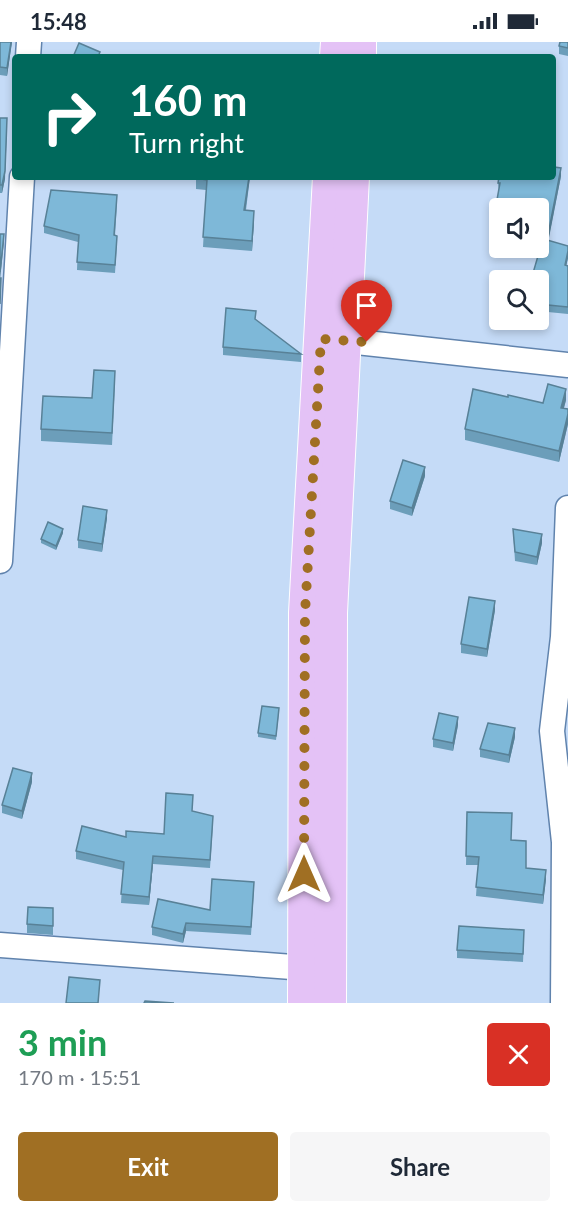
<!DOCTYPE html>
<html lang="en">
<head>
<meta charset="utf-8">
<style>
	body { margin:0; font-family:Lato,sans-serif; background:#f6f6f7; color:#1f2937; height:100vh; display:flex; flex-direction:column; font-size:22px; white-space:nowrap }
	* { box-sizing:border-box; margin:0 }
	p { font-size:20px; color:#747a83 }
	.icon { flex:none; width:33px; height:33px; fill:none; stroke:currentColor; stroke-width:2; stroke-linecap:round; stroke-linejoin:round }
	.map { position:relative; height:961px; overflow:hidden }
	.details { display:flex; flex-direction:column; background:#fff; flex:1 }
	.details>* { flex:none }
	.guide { position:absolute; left:12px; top:12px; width:544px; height:126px; border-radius:6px; box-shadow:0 3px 9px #0003; background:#00695c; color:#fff; overflow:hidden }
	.tools { position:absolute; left:489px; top:156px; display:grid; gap:12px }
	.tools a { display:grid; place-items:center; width:60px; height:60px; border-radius:6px; background:#fff; box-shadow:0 3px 9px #0003; font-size:30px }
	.pin { position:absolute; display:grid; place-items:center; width:51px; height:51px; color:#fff; margin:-62px -26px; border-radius:50% 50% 50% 0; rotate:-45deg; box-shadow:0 0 6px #0007 }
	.pin .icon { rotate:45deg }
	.me { position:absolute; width:66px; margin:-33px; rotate:0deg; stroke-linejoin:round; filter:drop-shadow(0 0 4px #0008) }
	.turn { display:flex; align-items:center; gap:21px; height:126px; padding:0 18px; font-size:27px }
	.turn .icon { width:78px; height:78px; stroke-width:2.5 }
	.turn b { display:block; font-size:42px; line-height:51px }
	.round { display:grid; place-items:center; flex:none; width:63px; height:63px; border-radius:6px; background:#f6f6f7 }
	.head { display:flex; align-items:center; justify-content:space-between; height:102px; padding:0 18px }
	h1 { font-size:36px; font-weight:700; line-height:45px; color:#1e9e55 }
	.cta { display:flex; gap:12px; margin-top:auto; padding:12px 18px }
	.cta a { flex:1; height:69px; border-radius:6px; background:#a06f23; color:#fff; font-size:24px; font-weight:700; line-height:69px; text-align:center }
	.cta a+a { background:#f6f6f7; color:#1f2937 }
	.status { display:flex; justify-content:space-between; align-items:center; height:42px; padding:0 30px; background:#fff; direction:ltr }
	.status svg { height:16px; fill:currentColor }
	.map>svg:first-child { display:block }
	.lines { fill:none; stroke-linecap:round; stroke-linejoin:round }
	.minor-casing { stroke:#6083ad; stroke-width:27 }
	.major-casing { stroke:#fff; stroke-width:34 }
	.minor { stroke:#fff; stroke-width:24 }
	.major { stroke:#e4c2f6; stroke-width:32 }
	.wall { fill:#6c9eba; fill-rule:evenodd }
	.shaded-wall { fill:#588197 }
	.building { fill:#7eb8d8; stroke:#588197; stroke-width:1.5 }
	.route { stroke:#a06f23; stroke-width:10; stroke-dasharray:0 18 }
</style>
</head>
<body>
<div class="status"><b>15:48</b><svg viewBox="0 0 49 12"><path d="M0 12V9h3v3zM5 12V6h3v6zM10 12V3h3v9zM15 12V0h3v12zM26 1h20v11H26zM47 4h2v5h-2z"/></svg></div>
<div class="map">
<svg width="568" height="961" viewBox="0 0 568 961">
	<rect width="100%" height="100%" fill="#c5dbf7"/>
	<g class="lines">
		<defs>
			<g id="minor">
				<polyline points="28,15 29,0"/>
				<polyline points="329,297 568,323"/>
				<polyline points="0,519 22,135"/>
				<polyline points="0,903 319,927"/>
				<polyline points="563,961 564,800 552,689 563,595 568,466"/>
			</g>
			<g id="major">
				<polyline points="336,15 337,0"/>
				<polyline points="360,15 360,0"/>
				<polyline points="304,961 305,571 329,135"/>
				<polyline points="330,961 331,571 353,135"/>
			</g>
		</defs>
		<!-- minor casing -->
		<use href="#minor" class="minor-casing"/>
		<!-- major casing -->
		<use href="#major" class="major-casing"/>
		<!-- minor -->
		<use href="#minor" class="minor"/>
		<!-- major -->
		<use href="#major" class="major"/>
	</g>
	<!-- wall -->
	<g class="wall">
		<polygon points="0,0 12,0 7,34 0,33"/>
		<polygon points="568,0 568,14 559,12 559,4"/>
		<polygon points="0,76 5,137 2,151 0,151"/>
		<path d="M 561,134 L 548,199 L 568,204 L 568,216 L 566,223 L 568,224 L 568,272 L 538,269 L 538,213 L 490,204 L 490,197 L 499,148 L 498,141 ZM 500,166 L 538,206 L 500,206 Z"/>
		<polygon points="196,135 250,135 246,168 254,179 252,209 203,205 206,148 196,147"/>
		<polygon points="117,161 115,194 117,201 115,231 77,228 78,200 44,191 44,184"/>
		<polygon points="223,305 301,312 301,320 223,313"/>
		<polygon points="115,341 112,403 41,399 41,387"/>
		<polygon points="508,355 543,361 566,358 564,366 568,367 568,382 559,420 465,398 465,387"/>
		<polygon points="425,434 412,474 390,467 390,459"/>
		<polygon points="107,476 102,510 78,506 78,498"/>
		<polygon points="513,487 542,501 537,523 515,519"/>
		<polygon points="63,491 56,508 41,501 41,497"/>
		<polygon points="495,568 487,615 461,611 461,602"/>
		<polygon points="279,670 276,698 258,695 258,691"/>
		<polygon points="458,683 453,709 433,705 433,697"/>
		<polygon points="515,695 509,721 480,715 480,707"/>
		<polygon points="32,740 22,777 2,771 2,763"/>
		<polygon points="193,769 213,782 210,826 153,822 149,863 121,861 123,828 76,817 76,809 126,795 164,792"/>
		<polygon points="467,770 512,798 526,826 546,837 543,862 476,854 478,823 466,823"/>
		<polygon points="254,848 251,893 186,889 183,901 152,893 152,885 210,868"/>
		<polygon points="53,866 53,893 27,891 27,882"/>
		<polygon points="524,896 523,920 457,916 457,908"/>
	</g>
	<!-- shaded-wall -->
	<g class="shaded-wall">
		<polygon points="11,0 12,0 7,34 7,26"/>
		<polygon points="7,85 5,137 2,151 2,143"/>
		<polygon points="561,126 561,134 547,206 547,198"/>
		<polygon points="249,135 250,135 244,178 244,168"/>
		<polygon points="254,169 254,179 252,209 252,199"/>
		<polygon points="4,192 4,200 0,238 0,230"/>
		<polygon points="568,209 568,216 565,230 565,223"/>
		<polygon points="566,347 566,358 561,376 561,366"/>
		<polygon points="568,372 568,382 559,420 559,409"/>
		<polygon points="425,425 425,434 412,474 412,466"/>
		<polygon points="107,468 107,476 102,510 102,502"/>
		<polygon points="63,487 63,491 56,508 56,504"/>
		<polygon points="542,492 542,501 537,523 537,515"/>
		<polygon points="495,559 495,568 487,615 487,607"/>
		<polygon points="458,675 458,683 453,709 453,701"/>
		<polygon points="515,686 515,695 509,721 509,713"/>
		<polygon points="32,731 32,740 22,777 22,769"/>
		<polygon points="153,814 153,822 149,863 149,855"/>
		<polygon points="546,828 546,837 543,862 543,853"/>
		<polygon points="186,881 186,889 183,901 183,892"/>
	</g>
	<!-- building -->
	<g class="building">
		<polygon points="0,0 11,0 7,26 0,25"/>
		<polygon points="560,0 568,0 568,6 559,4"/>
		<polygon points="79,1 100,10 98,15 73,15"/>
		<polygon points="0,76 7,76 5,129 2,143 0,143"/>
		<polygon points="554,125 561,126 547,198 568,204 568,209 565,223 568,224 568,265 538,262 538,238 531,238 540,207 534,206 538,206 538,166 500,166 500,199 490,197 500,141 498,141 499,135 554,135"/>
		<polygon points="196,135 249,135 244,168 254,169 252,199 203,195 207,138 196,136"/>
		<polygon points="51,148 117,153 114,193 117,194 115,223 77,220 79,193 44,184"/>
		<polygon points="0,192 4,192 0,230"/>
		<polygon points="0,236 1,236 0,262"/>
		<polygon points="226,266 256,269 255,277 301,312 223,305"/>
		<polygon points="94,328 115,329 112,391 41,387 43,354 92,356"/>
		<polygon points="548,342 566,347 561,366 568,367 568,372 559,409 465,387 473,347 508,355 508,353 543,361"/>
		<polygon points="403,418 425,425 412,466 390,459"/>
		<polygon points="83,464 107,468 102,502 78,498"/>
		<polygon points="48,480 63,487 56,504 41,497"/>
		<polygon points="513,487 542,492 537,515 515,510"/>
		<polygon points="469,555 495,559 487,607 461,602"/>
		<polygon points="262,664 279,666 276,694 258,691"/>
		<polygon points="439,671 458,675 453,701 433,697"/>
		<polygon points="488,681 515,686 509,713 480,707"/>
		<polygon points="13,726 32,731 22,769 2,763"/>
		<polygon points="166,751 193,753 192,769 213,774 210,818 153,814 149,855 121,852 124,820 76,809 82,784 126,795 126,789 164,792"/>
		<polygon points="467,770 512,771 511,798 526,799 526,826 546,828 543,853 476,845 479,815 466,814"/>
		<polygon points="212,837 254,840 251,885 186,881 183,892 152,885 158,857 210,868"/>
		<polygon points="28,865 53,866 53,884 27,882"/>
		<polygon points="459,884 524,888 523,912 457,908"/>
		<polygon points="69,935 100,938 98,961 66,961"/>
		<polygon points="145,959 174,961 144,961"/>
	</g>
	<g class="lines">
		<!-- route -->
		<polyline class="route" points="304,832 305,571 321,297 367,300"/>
	</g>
</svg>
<div class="tools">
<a><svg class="icon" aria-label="sound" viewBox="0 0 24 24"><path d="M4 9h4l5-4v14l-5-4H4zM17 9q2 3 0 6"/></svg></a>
<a><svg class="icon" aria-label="search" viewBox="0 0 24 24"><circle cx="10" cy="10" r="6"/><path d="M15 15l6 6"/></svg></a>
</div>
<div class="pin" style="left:367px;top:300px;background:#d93025"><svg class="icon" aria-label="arrive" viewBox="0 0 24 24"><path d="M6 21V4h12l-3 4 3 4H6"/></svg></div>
<svg class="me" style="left:304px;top:832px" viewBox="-20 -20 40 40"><path d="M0-17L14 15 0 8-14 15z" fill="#a06f23" stroke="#fff" stroke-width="4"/></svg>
<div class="guide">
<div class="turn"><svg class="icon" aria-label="right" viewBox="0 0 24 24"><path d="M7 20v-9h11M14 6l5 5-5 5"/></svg><div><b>160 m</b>Turn right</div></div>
</div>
</div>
<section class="details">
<div class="head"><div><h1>3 min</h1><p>170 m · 15:51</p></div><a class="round" style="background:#d93025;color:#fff"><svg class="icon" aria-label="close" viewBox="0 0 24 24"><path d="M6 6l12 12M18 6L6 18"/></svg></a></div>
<div class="cta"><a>Exit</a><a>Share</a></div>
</section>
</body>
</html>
